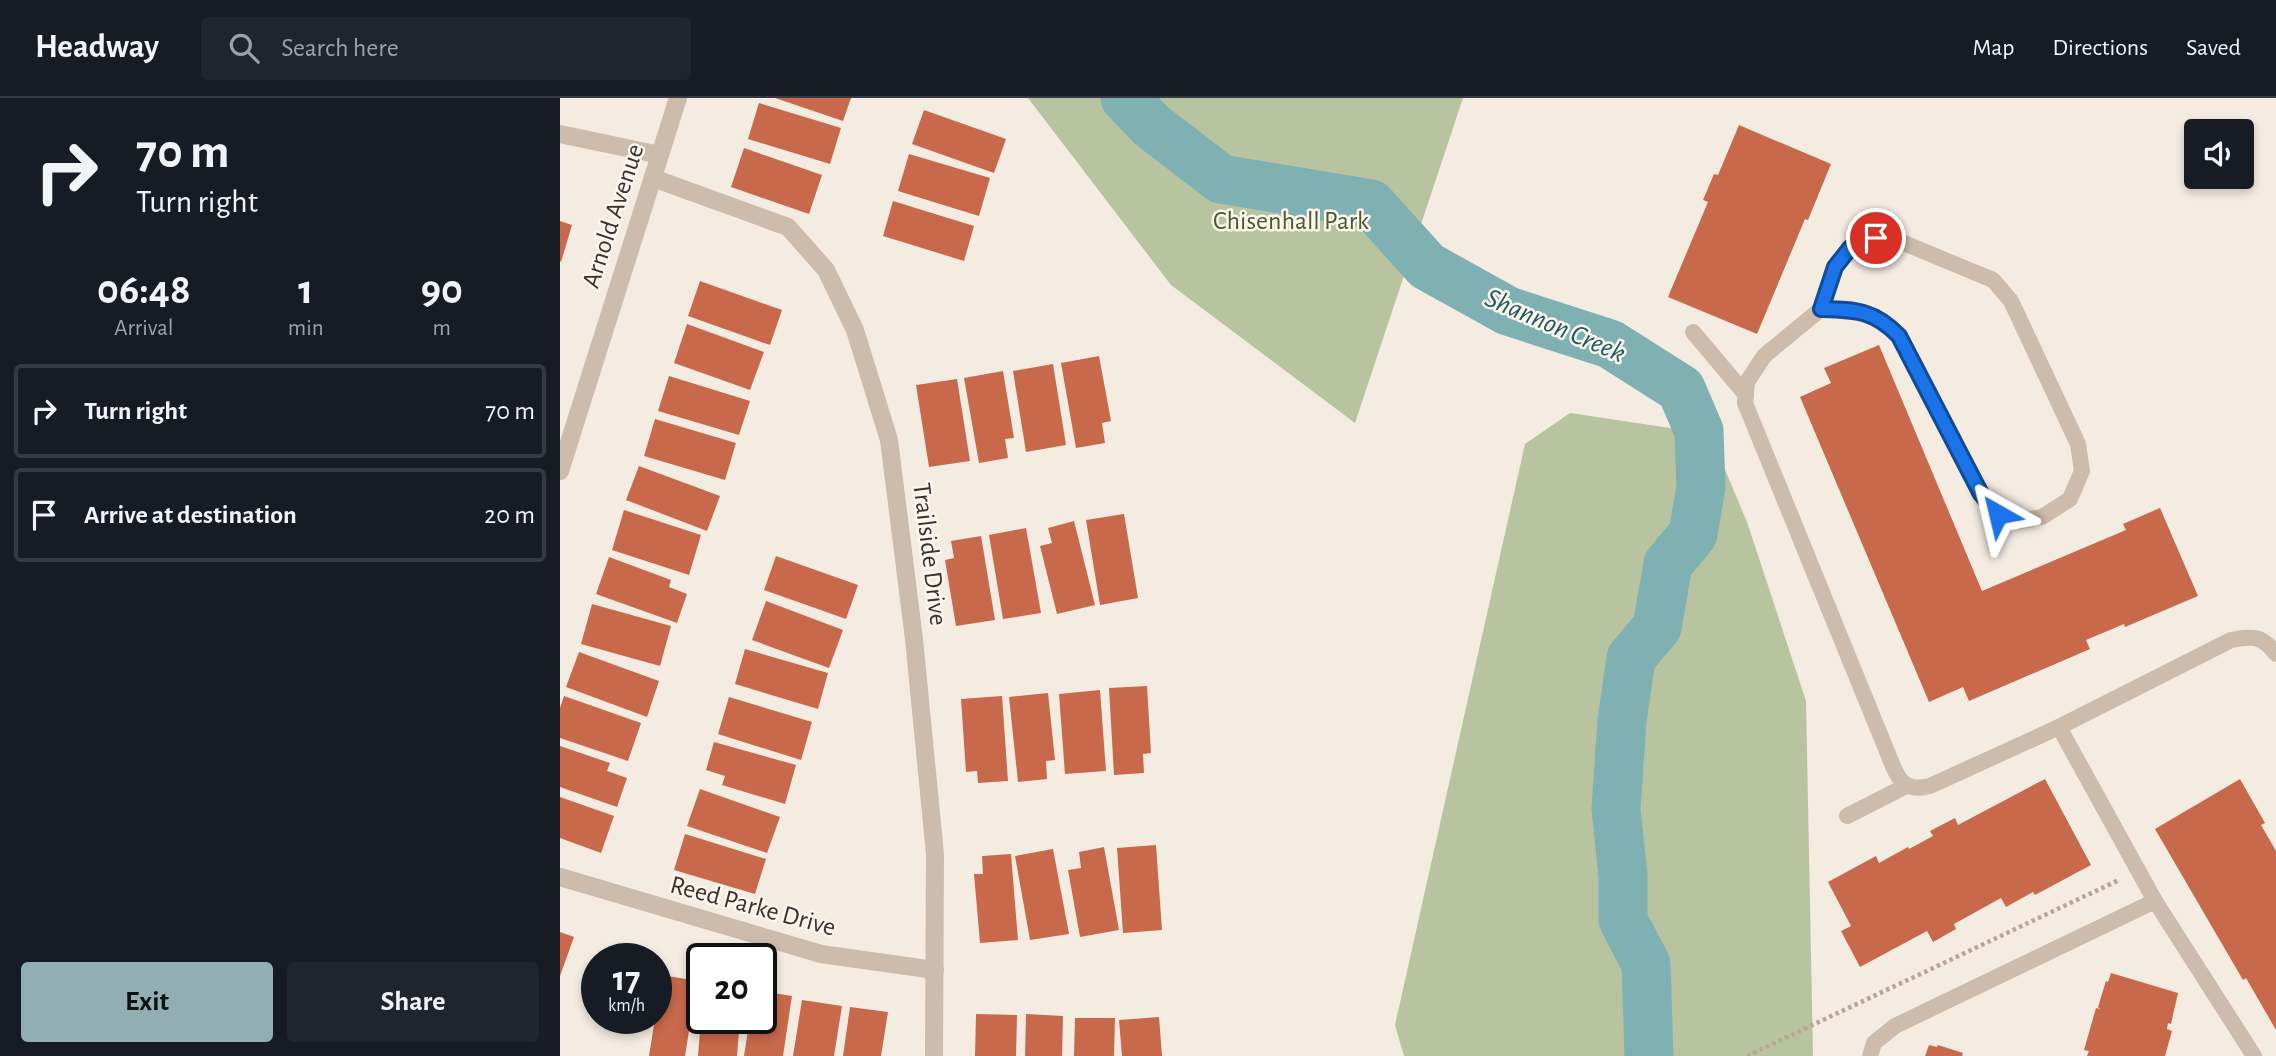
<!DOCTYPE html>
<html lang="en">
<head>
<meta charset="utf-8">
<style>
	body { margin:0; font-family:"Alegreya Sans",sans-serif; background:#20242c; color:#f1f3f6; height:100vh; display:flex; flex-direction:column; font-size:26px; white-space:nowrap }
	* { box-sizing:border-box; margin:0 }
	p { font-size:23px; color:#9ea1a6 }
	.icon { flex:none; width:38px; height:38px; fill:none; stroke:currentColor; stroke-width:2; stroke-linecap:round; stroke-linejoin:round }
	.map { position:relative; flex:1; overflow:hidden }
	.side { display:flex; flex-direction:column; background:#171b24; width:560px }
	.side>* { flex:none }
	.hud { background:#171b24; color:#f1f3f6; overflow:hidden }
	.fabs { position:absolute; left:1624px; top:21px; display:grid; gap:14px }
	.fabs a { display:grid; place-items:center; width:70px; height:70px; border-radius:7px; background:#171b24; box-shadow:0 4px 10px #0003; font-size:35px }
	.speed { position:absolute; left:21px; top:845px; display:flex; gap:14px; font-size:35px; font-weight:700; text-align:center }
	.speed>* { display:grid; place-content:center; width:91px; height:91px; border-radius:50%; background:#171b24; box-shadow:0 4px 10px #0003; line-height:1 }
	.speed small { font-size:18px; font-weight:400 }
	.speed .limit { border:4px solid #111; border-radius:10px; background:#fff; color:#111 }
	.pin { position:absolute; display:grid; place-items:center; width:60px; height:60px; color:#fff; margin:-30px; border:4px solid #fff; border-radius:50%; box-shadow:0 2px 7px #0007 }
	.me { position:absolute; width:77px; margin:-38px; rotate:323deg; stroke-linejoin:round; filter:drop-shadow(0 0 5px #0008) }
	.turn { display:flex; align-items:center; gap:24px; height:147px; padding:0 21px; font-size:32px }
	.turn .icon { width:91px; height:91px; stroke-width:2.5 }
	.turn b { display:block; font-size:49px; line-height:60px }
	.eta { display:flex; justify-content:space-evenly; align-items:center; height:119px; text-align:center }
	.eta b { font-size:42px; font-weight:600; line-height:49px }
	.action { display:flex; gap:14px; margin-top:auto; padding:14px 21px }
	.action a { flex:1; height:80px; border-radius:7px; background:#92aeb2; color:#111; font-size:28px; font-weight:600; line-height:80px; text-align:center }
	.action a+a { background:#20242c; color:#f1f3f6 }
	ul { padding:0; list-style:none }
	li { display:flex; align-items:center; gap:21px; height:94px; margin:0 14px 10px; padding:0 7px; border:4px solid #363941; border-radius:7px }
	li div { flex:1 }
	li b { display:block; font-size:26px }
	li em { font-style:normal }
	header { display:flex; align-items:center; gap:42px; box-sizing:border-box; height:98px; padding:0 35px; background:#171b24; border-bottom:2px solid #363941 }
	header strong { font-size:33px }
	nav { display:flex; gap:38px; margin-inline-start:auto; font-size:24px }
	.search { width:490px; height:63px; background:#20242c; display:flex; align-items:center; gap:18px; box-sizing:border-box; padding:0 24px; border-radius:7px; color:#9ea1a6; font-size:26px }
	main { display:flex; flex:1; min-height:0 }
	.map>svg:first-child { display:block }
	.green { fill:#b8c4a0 }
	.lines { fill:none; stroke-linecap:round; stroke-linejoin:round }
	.river { stroke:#7fb0b2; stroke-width:49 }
	.building { fill:#c8694b }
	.path { stroke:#b9a596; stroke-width:4.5; stroke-dasharray:3.5 3.5; stroke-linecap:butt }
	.service { stroke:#cdbbac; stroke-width:16 }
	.minor { stroke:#cdbbac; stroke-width:18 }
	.route-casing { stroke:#114b97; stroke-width:18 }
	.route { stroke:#1a73e8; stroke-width:12 }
	.labels { text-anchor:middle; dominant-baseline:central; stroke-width:5; stroke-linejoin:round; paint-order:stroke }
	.street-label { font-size:26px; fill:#3b302b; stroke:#fbf5ee }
	.park-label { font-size:26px; fill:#4a5a2e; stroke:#fbf5ee }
	.water-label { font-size:28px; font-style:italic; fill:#1f5a5e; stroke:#fbf5ee }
</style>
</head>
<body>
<header>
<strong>Headway</strong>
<div class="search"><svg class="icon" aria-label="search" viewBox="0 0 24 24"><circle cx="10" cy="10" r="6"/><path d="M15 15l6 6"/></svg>Search here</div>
<nav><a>Map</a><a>Directions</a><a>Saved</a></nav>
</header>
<main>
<section class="side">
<div class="hud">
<div class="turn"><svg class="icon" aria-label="right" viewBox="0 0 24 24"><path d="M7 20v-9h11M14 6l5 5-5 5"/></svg><div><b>70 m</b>Turn right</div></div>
</div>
<div class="eta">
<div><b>06:48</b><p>Arrival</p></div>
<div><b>1</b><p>min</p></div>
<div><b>90</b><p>m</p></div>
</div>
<ul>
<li><svg class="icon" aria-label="right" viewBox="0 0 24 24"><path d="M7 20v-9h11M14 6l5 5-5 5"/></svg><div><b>Turn right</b></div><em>70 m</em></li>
<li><svg class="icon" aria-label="arrive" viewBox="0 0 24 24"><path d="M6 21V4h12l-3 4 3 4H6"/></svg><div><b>Arrive at destination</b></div><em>20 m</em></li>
</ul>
<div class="action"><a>Exit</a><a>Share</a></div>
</section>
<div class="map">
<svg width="1716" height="958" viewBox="0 0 1716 958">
	<rect width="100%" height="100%" fill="#f4ebe1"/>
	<!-- green -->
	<g class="green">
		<polygon points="468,0 903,0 795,325 611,187"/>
		<polygon points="1010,315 1150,336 1187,424 1246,603 1253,958 844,958 835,927 965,346"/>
	</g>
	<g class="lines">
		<!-- river -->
		<polyline class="river" points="565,0 592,28 661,81 811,106 867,168 948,213 1050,246 1121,291 1139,333 1141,389 1133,436 1108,466 1097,529 1071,560 1062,623 1056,711 1063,778 1063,822 1086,866 1089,958"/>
	</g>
	<!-- building -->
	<g class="building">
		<polygon points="215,0 291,0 283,23"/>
		<polygon points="199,5 281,30 270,66 188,41"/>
		<polygon points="364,12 446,41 434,75 352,46"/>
		<polygon points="1179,27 1271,66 1248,122 1245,121 1197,236 1108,199 1148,104 1143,102 1154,76 1158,77"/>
		<polygon points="184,50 262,77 249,116 171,89"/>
		<polygon points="349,56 430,80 419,118 338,93"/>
		<polygon points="333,103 414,128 404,163 323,138"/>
		<polygon points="0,123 12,127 1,164 0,163"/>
		<polygon points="140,183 222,212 210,247 128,218"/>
		<polygon points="127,226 204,254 190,292 114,265"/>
		<polygon points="1319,247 1422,493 1566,432 1563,426 1600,410 1638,498 1565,529 1564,526 1526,542 1530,551 1409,603 1403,589 1369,604 1240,299 1271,285 1264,270"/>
		<polygon points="539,258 551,323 542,325 545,345 516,350 501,265"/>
		<polygon points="493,266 506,347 466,354 453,273"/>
		<polygon points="443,273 454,340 445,341 448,360 419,365 404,280"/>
		<polygon points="109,278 190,303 179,337 98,313"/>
		<polygon points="397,281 410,363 369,369 356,287"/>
		<polygon points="95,321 176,345 165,382 84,358"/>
		<polygon points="79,368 160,398 147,433 66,402"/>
		<polygon points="64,412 141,437 129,477 52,452"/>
		<polygon points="564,416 578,500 540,507 526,422"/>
		<polygon points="514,423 535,507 497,516 480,448 492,445 488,430"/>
		<polygon points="466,430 481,515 443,521 429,437"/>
		<polygon points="421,438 435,522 396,528 385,462 394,460 391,443"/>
		<polygon points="216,458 298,487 286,521 204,492"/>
		<polygon points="49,459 111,482 109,489 127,496 117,525 36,496"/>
		<polygon points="206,503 283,532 269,570 192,542"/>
		<polygon points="32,506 111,528 100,568 21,546"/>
		<polygon points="185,551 268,575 258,611 175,586"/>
		<polygon points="19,554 99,583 87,619 6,589"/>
		<polygon points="587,588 591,655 583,656 584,675 554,677 549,590"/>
		<polygon points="540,592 546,673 505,676 499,596"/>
		<polygon points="488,595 495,662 486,663 487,681 458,684 449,599"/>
		<polygon points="4,598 81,625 68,663 0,640 0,610"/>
		<polygon points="442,598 448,683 418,685 417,673 406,674 401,601"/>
		<polygon points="169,599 252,624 241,662 158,636"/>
		<polygon points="154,644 236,667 225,706 162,687 165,678 146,672"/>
		<polygon points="0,648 50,665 47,673 67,680 57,709 0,689"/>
		<polygon points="1485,681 1531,767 1475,797 1473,794 1446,809 1441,800 1394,826 1396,831 1373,844 1367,833 1300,869 1281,833 1291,828 1268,784 1316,758 1319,765 1348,749 1349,751 1373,738 1370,733 1395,720 1398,727"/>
		<polygon points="1680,681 1705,725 1701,727 1716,753 1716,932 1686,880 1683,882 1595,731"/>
		<polygon points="140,691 220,719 207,755 127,728"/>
		<polygon points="0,699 54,718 41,755 0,740"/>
		<polygon points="125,736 206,761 195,796 114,772"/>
		<polygon points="596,747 602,832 563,835 557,750"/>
		<polygon points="544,749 559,832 520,839 508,772 521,770 519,754"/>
		<polygon points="493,751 509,836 470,842 455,758"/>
		<polygon points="451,756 458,842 420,845 414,776 423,776 422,758"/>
		<polygon points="0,834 14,839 0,878"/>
		<polygon points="1551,875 1618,895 1611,926 1608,925 1607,931 1612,933 1605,958 1527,958 1529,953 1524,952 1536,910 1540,911 1538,909 1546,883 1548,884"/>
		<polygon points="102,877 137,883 125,958 89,958"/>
		<polygon points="201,893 232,898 223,958 184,958 190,920 201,920"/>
		<polygon points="242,902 282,908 274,958 233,958"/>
		<polygon points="290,909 328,914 321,958 283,958"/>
		<polygon points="416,916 457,917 456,958 415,958"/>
		<polygon points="466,916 503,918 502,958 465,958"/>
		<polygon points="599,919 602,958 562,958 559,922"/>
		<polygon points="141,920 180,920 177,958 138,958"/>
		<polygon points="515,920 555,920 554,958 514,958"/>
		<polygon points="1369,947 1377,949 1378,947 1403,955 1402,958 1365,958"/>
	</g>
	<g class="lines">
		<!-- path -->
		<polyline class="path" points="1187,958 1559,782"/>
		<!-- service -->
		<g class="service">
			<path d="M 1261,211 L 1274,169 L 1290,151 L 1316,140 L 1339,143 L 1433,182 L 1451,203 L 1518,346 L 1522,373 L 1510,401 L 1482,419 L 1461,423 L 1438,416 L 1421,396 L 1339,238 C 1314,212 1296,212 1261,211 L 1204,258 L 1187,284 L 1185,305 L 1326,651 C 1336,674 1339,696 1370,688 L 1499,629 L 1595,803"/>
			<polyline points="1133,234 1186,297"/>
			<path d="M 1499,629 L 1671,542 C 1693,538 1702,537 1716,556"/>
			<polyline points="1287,718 1346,688"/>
			<polyline points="1310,958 1314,945 1335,928 1595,803 1694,958"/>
		</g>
		<!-- minor -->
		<g class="minor">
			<polyline points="0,36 100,57"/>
			<polyline points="93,80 228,129 266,172 295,232 329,342 354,541 375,756 374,958"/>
			<polyline points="0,373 118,0"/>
			<polyline points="0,779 261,856 375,872"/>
		</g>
	</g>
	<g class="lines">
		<defs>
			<path id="route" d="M 1316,140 L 1290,150 L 1275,169 L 1261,211 C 1296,212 1314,212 1339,238 L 1421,396 L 1438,416"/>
		</defs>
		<!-- route casing -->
		<use href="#route" class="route-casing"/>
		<!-- route -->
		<use href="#route" class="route"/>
	</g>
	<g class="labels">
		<!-- street labels -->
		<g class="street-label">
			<text transform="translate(53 118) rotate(-72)">Arnold Avenue</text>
			<text transform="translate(370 456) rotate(83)">Trailside Drive</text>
			<text transform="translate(193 808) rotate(15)">Reed Parke Drive</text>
		</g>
		<!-- park labels -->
		<g class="park-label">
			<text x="731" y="123">Chisenhall Park</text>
		</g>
		<!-- water labels -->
		<g class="water-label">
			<text transform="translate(995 228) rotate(23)">Shannon Creek</text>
		</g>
	</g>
</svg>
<div class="fabs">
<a><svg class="icon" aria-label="sound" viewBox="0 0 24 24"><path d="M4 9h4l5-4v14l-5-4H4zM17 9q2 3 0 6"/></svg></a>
</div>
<div class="speed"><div>17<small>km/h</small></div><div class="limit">20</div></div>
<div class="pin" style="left:1316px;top:140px;background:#d93025"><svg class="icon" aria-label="arrive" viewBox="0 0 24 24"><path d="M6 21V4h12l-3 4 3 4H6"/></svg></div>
<svg class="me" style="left:1438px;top:416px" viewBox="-20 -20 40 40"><path d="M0-17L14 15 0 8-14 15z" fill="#1a73e8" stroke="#fff" stroke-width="4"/></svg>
</div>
</main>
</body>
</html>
